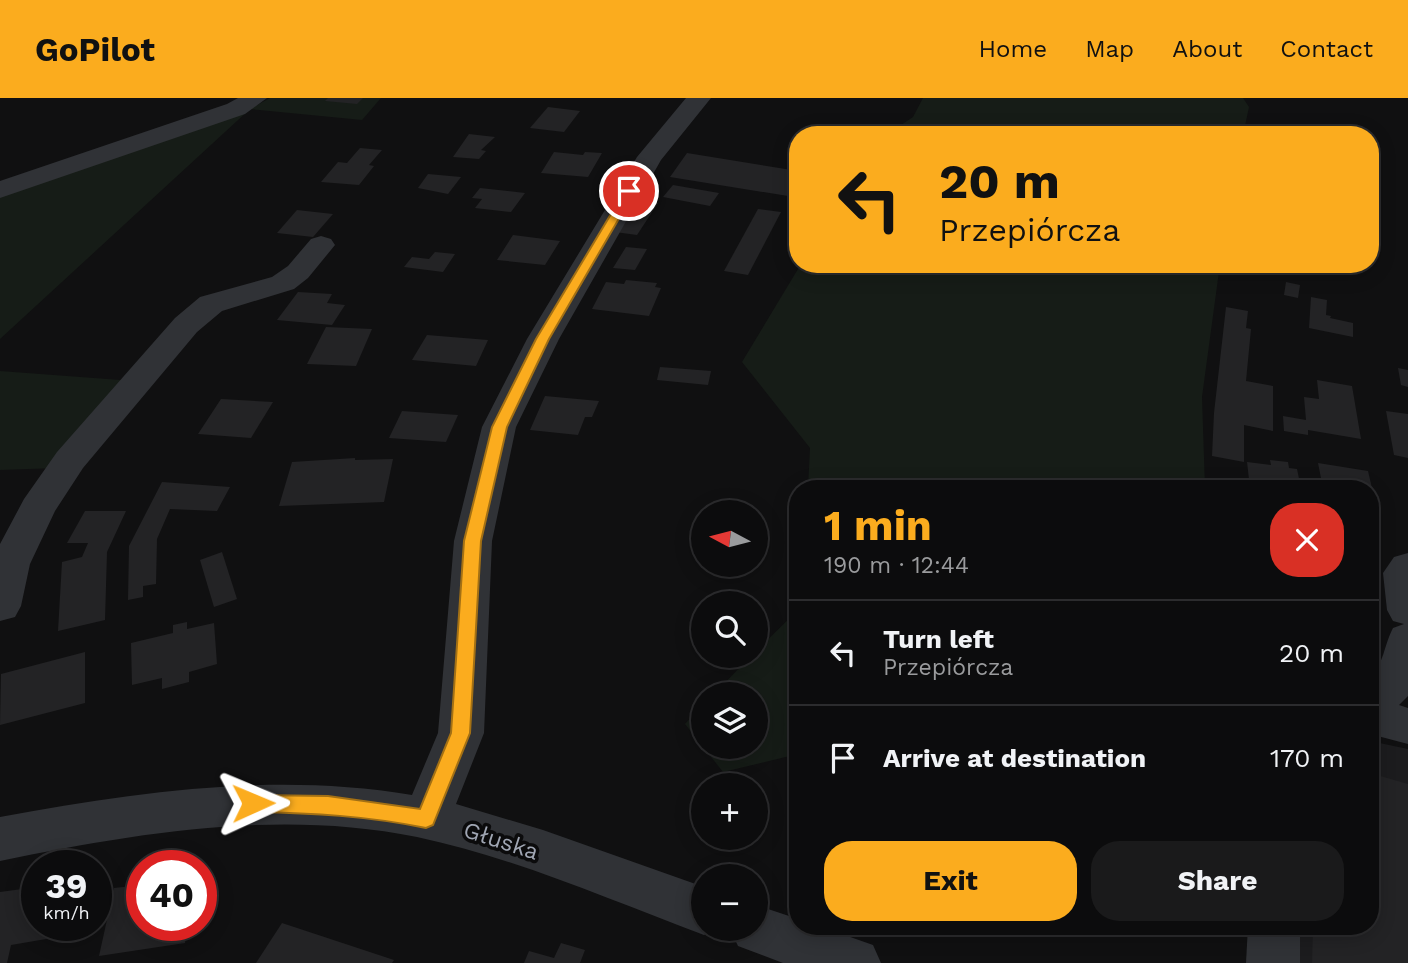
<!DOCTYPE html>
<html lang="en">
<head>
<meta charset="utf-8">
<style>
	body { margin:0; font-family:"Work Sans",sans-serif; background:#1a1a1b; color:#f1f3f6; height:100vh; display:flex; flex-direction:column; font-size:26px; white-space:nowrap }
	* { box-sizing:border-box; margin:0 }
	p { font-size:23px; color:#9a9b9d }
	.icon { flex:none; width:38px; height:38px; fill:none; stroke:currentColor; stroke-width:2; stroke-linecap:round; stroke-linejoin:round }
	.map { position:relative; flex:1; overflow:hidden }
	.panel { position:absolute; left:789px; top:382px; width:590px; height:455px; display:flex; flex-direction:column; background:#0c0c0d; border-radius:28px; box-shadow:0 4px 18px #0003,0 0 0 2px #2c2c2e }
	.panel>* { flex:none }
	.hud { position:absolute; left:789px; top:28px; width:590px; height:147px; border-radius:28px; box-shadow:0 4px 18px #0003,0 0 0 2px #2c2c2e; background:#fbac1e; color:#111; overflow:hidden }
	.needle { width:46px; rotate:277deg }
	.tools { position:absolute; left:691px; top:402px; display:grid; gap:14px }
	.tools a { display:grid; place-items:center; width:77px; height:77px; border-radius:50%; background:#0c0c0d; box-shadow:0 4px 18px #0003,0 0 0 2px #2c2c2e; font-size:35px }
	.speed { position:absolute; left:21px; top:752px; display:flex; gap:14px; font-size:35px; font-weight:700; text-align:center }
	.speed>* { display:grid; place-content:center; width:91px; height:91px; border-radius:50%; background:#0c0c0d; box-shadow:0 4px 18px #0003,0 0 0 2px #2c2c2e; line-height:1 }
	.speed small { font-size:18px; font-weight:400 }
	.speed .limit { border:10px solid #d22; background:#fff; color:#111 }
	.pin { position:absolute; display:grid; place-items:center; width:60px; height:60px; color:#fff; margin:-30px; border:4px solid #fff; border-radius:50%; box-shadow:0 2px 7px #0007 }
	.me { position:absolute; width:77px; margin:-38px; rotate:89deg; stroke-linejoin:round; filter:drop-shadow(0 0 5px #0008) }
	.turn { display:flex; align-items:center; gap:24px; height:147px; padding:0 35px; font-size:32px }
	.turn .icon { width:91px; height:91px; stroke-width:2.5 }
	.turn b { display:block; font-size:49px; line-height:60px }
	.round { display:grid; place-items:center; flex:none; width:74px; height:74px; border-radius:28px; background:#1a1a1b }
	.headline { display:flex; align-items:center; justify-content:space-between; height:119px; padding:0 35px }
	h1 { font-size:42px; font-weight:700; line-height:52px; color:#fbac1e }
	.cta { display:flex; gap:14px; margin-top:auto; padding:14px 35px }
	.cta a { flex:1; height:80px; border-radius:28px; background:#fbac1e; color:#111; font-size:28px; font-weight:700; line-height:80px; text-align:center }
	.cta a+a { background:#1a1a1b; color:#f1f3f6 }
	ul { padding:0; list-style:none }
	li { display:flex; align-items:center; gap:21px; height:105px; padding:0 35px; border-top:2px solid #2c2c2e }
	li div { flex:1 }
	li b { display:block; font-size:26px }
	li em { font-style:normal }
	header { display:flex; align-items:center; gap:42px; box-sizing:border-box; height:98px; padding:0 35px; background:#fbac1e; color:#111 }
	header strong { font-size:33px }
	nav { display:flex; gap:38px; margin-inline-start:auto; font-size:24px }
	.map>svg:first-child { display:block }
	.built { fill:#1c1c1e }
	.green { fill:#161c17 }
	.building { fill:#232325 }
	.lines { fill:none; stroke-linecap:round; stroke-linejoin:round }
	.minor { fill:#303236; fill-rule:evenodd }
	.route { fill:#fbac1e; stroke:#a37014; stroke-width:2 }
	.labels { text-anchor:middle; dominant-baseline:central; stroke-width:7; stroke-linejoin:round; paint-order:stroke }
	.near-street-label { font-size:23px; fill:#a0a6b3; stroke:#0b0b0c }
</style>
</head>
<body>
<header>
<strong>GoPilot</strong>
<nav><a>Home</a><a>Map</a><a>About</a><a>Contact</a></nav>
</header>
<div class="map">
<svg width="1408" height="865" viewBox="0 0 1408 865">
	<rect width="100%" height="100%" fill="#101011"/>
	<!-- built -->
	<polygon class="built" points="1370,643 1408,651 1408,865 1293,865 1294,828 1370,828"/>
	<!-- green -->
	<g class="green">
		<polygon points="270,0 381,0 362,22 250,11 0,241 0,92 250,11"/>
		<polygon points="923,0 1243,0 1249,9 1243,37 886,37 913,19"/>
		<polygon points="801,166 1220,166 1202,299 1205,390 808,390 810,350 742,264"/>
		<polygon points="0,273 134,283 57,370 0,372"/>
		<polygon points="798,512 798,656 723,674 685,626 703,606 704,649 756,649 756,597 713,597 751,558 756,558 756,553"/>
	</g>
	<!-- building -->
	<g class="building">
		<polygon points="328,0 363,0 357,6 325,3"/>
		<polygon points="548,9 580,13 564,34 530,30"/>
		<polygon points="469,36 495,39 481,52 486,53 479,61 453,59"/>
		<polygon points="360,50 382,52 369,67 374,68 359,87 321,84 338,64 347,65"/>
		<polygon points="554,54 583,57 585,54 602,55 588,79 541,75"/>
		<polygon points="687,55 798,73 798,80 788,98 670,79"/>
		<polygon points="428,76 461,79 448,96 418,90"/>
		<polygon points="673,87 719,95 710,108 663,99"/>
		<polygon points="480,90 525,95 511,114 475,110 482,101 472,100"/>
		<polygon points="637,102 658,105 637,137 615,134"/>
		<polygon points="758,111 781,114 748,177 724,173"/>
		<polygon points="297,112 333,116 313,139 277,135"/>
		<polygon points="513,137 560,143 545,167 497,162"/>
		<polygon points="626,149 647,151 635,172 613,170"/>
		<polygon points="435,154 455,156 443,174 404,169 412,159 429,161"/>
		<polygon points="626,182 657,185 655,189 661,190 649,218 592,211 606,184 624,186"/>
		<polygon points="1286,184 1300,187 1298,200 1284,197"/>
		<polygon points="298,194 332,196 327,205 345,207 332,227 277,222"/>
		<polygon points="1311,199 1327,202 1326,217 1331,218 1330,220 1353,225 1353,239 1309,230"/>
		<polygon points="1226,209 1248,213 1246,230 1251,231 1246,283 1273,288 1273,333 1244,327 1244,364 1212,358 1214,315"/>
		<polygon points="326,229 372,231 356,268 307,266"/>
		<polygon points="427,237 488,242 476,268 412,262"/>
		<polygon points="660,269 711,273 708,287 657,282"/>
		<polygon points="1398,270 1408,272 1408,289 1401,287"/>
		<polygon points="1317,282 1352,288 1361,341 1308,332 1308,337 1284,333 1283,318 1306,322 1304,299 1319,301"/>
		<polygon points="545,298 599,303 592,319 585,319 578,337 530,332"/>
		<polygon points="221,301 273,304 251,340 198,336"/>
		<polygon points="402,313 458,317 446,344 389,340"/>
		<polygon points="1386,313 1408,316 1408,360 1394,357"/>
		<polygon points="355,360 355,362 393,361 384,404 279,408 292,364"/>
		<polygon points="1270,362 1288,364 1289,370 1297,371 1301,390 1250,390 1247,364 1271,367"/>
		<polygon points="1318,365 1368,373 1379,420 1370,418 1370,390 1323,390"/>
		<polygon points="162,384 230,389 217,413 170,411 157,441 156,486 143,488 143,499 128,502 129,448"/>
		<polygon points="85,413 126,413 107,454 105,522 58,533 62,464 82,459 88,445 67,445"/>
		<polygon points="222,454 237,501 214,509 200,462"/>
		<polygon points="187,524 187,531 214,525 217,566 189,574 189,584 162,591 162,580 132,587 131,545 173,535 173,527"/>
		<polygon points="85,554 85,605 0,627 1,576"/>
		<polygon points="1370,675 1408,686 1408,865 1312,865 1313,828 1370,828"/>
		<polygon points="142,787 142,828 188,828 185,845 99,858 114,790"/>
		<polygon points="37,789 37,828 55,828 52,840 11,847 7,865 0,865 0,794"/>
		<polygon points="282,825 394,862 392,865 256,865"/>
		<polygon points="561,845 585,852 580,865 524,865 529,853 554,860"/>
	</g>
	<g class="lines">
		<!-- minor -->
		<g class="minor">
			<polygon points="238,0 267,0 245,16 0,100 0,83 227,6"/>
			<path d="M 686,0 L 711,0 L 661,62 L 559,241 L 516,329 L 492,443 L 484,635 L 456,706 L 543,732 L 704,789 L 704,831 L 719,831 L 704,837 C 610,802 516,760 417,739 C 278,711 137,735 0,763 L 0,719 C 137,694 273,674 412,697 L 438,635 L 454,443 L 482,329 L 527,241 L 637,59 Z"/>
			<polygon points="321,138 331,141 335,147 308,180 294,191 222,213 197,234 83,370 55,413 30,466 21,508 15,519 0,523 0,446 24,401 57,354 175,220 200,199 272,179 288,168 311,141"/>
			<path d="M 1408,455 L 1408,598 L 1399,607 L 1408,610 L 1408,646 L 1370,636 L 1370,580 C 1384,566 1384,547 1393,530 L 1404,526 L 1393,523 L 1387,512 L 1383,475 L 1394,459 Z"/>
			<polygon points="756,807 798,821 798,828 819,828 873,847 881,865 783,865 738,848 730,831 756,831"/>
			<polygon points="1248,828 1300,828 1300,865 1246,865"/>
		</g>
	</g>
	<!-- route -->
	<path class="route" d="M 626,91 L 635,93 L 549,241 L 507,329 L 481,443 L 470,635 L 433,727 L 426,730 C 368,718 312,715 253,714 L 246,711 L 243,705 L 246,699 L 253,697 L 328,698 L 420,711 L 451,635 L 464,443 L 492,329 L 536,241 Z"/>
	<g class="labels">
		<!-- near-street labels -->
		<g class="near-street-label">
			<text transform="translate(501 743) rotate(18)">Głuska</text>
		</g>
	</g>
</svg>
<div class="tools">
<a><svg class="needle" viewBox="-14 -14 28 28"><path d="M0-13l5 13h-10z" fill="#e53935"/><path d="M0 13l5-13h-10z" fill="#9a9b9d"/></svg></a>
<a><svg class="icon" aria-label="search" viewBox="0 0 24 24"><circle cx="10" cy="10" r="6"/><path d="M15 15l6 6"/></svg></a>
<a><svg class="icon" aria-label="layers" viewBox="0 0 24 24"><path d="M12 4l9 5-9 5-9-5zM3 14l9 5 9-5"/></svg></a>
<a>+</a>
<a>−</a>
</div>
<div class="speed"><div>39<small>km/h</small></div><div class="limit">40</div></div>
<div class="pin" style="left:629px;top:93px;background:#d93025"><svg class="icon" aria-label="arrive" viewBox="0 0 24 24"><path d="M6 21V4h12l-3 4 3 4H6"/></svg></div>
<svg class="me" style="left:253px;top:705px" viewBox="-20 -20 40 40"><path d="M0-17L14 15 0 8-14 15z" fill="#fbac1e" stroke="#fff" stroke-width="4"/></svg>
<div class="hud">
<div class="turn"><svg class="icon" aria-label="left" viewBox="0 0 24 24"><path d="M17 20v-9H6M10 6l-5 5 5 5"/></svg><div><b>20 m</b>Przepiórcza</div></div>
</div>
<section class="panel">
<div class="headline"><div><h1>1 min</h1><p>190 m · 12:44</p></div><a class="round" style="background:#d93025;color:#fff"><svg class="icon" aria-label="close" viewBox="0 0 24 24"><path d="M6 6l12 12M18 6L6 18"/></svg></a></div>
<ul>
<li><svg class="icon" aria-label="left" viewBox="0 0 24 24"><path d="M17 20v-9H6M10 6l-5 5 5 5"/></svg><div><b>Turn left</b><p>Przepiórcza</p></div><em>20 m</em></li>
<li><svg class="icon" aria-label="arrive" viewBox="0 0 24 24"><path d="M6 21V4h12l-3 4 3 4H6"/></svg><div><b>Arrive at destination</b></div><em>170 m</em></li>
</ul>
<div class="cta"><a>Exit</a><a>Share</a></div>
</section>
</div>
</body>
</html>
